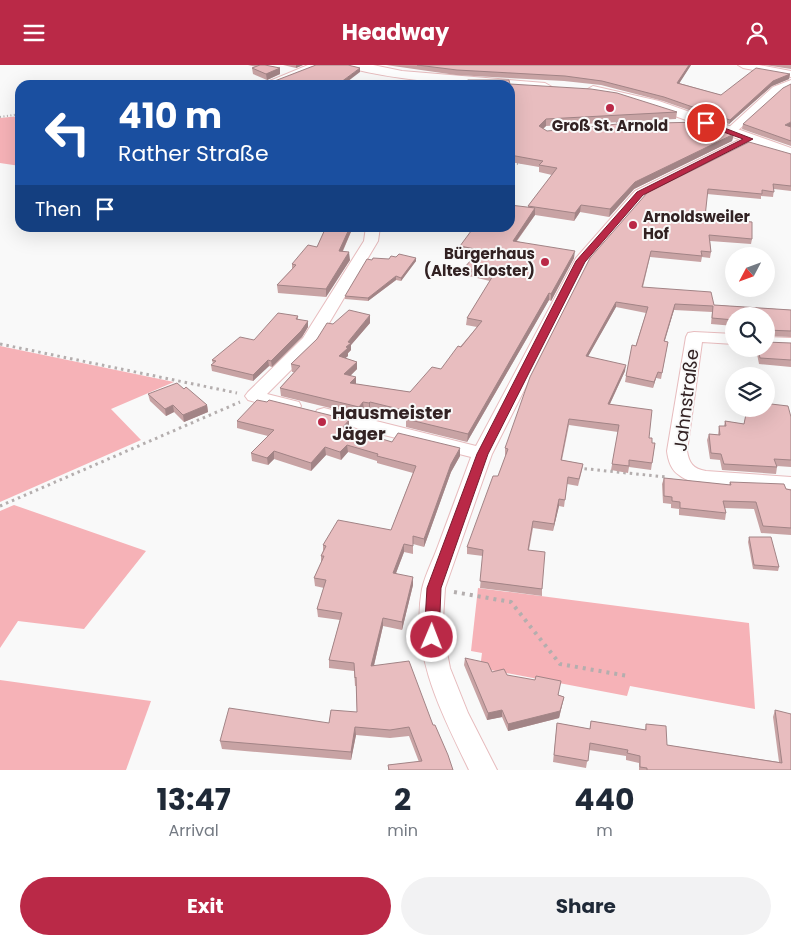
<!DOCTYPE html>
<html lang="en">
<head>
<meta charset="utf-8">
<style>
	body { margin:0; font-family:Poppins,sans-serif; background:#f2f2f3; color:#1f2937; height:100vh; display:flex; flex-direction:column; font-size:19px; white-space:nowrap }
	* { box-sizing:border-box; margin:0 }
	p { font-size:16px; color:#747a83 }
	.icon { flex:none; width:28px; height:28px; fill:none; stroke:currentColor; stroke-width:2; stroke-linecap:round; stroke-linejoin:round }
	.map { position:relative; height:705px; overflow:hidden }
	.sheet { display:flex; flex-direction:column; background:#fff; flex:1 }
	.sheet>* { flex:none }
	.top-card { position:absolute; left:15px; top:15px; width:500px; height:152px; border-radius:15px; box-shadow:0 5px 20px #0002; background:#1a4fa0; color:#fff; overflow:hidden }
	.needle { width:32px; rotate:229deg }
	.buttons { position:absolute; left:725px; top:182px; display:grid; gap:10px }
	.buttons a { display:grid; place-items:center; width:50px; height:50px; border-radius:50%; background:#fff; box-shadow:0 5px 20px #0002; font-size:25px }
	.pin { position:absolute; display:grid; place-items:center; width:42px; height:42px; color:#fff; margin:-21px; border:2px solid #fff; border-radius:50%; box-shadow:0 1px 5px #0007 }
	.me { position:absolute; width:55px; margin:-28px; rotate:1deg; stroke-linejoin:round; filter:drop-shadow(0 0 4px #0008) }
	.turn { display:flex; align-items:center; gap:18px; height:105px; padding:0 20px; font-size:22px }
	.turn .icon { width:65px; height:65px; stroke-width:2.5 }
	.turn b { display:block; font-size:35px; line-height:42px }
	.then { display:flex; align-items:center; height:48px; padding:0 20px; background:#0003; gap:10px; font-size:19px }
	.eta { display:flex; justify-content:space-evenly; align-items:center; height:85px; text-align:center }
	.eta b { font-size:30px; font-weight:700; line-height:35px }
	.cta { display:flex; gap:10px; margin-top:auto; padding:10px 20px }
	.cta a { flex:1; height:58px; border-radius:30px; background:#ba2947; color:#fff; font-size:20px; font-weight:700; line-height:58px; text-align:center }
	.cta a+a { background:#f2f2f3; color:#1f2937 }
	header { display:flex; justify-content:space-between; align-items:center; height:65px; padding:0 20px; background:#ba2947; color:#fff; font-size:22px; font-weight:700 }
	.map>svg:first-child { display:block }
	.green { fill:#f6b2b7 }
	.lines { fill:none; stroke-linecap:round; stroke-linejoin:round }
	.minor-casing { stroke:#e7bcbe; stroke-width:2 }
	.major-casing { stroke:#e7bcbe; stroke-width:2 }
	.path-far2 { stroke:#b4aeae; stroke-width:2; stroke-dasharray:1 2.5; stroke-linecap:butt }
	.path-far1 { stroke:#b4aeae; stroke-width:3; stroke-dasharray:2.5 4; stroke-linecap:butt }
	.path { stroke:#b4aeae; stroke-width:4; stroke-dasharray:3 5; stroke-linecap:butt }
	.minor { fill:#fff; fill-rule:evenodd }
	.major { fill:#fff; fill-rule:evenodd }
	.wall { fill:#c8a3a4 }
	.shaded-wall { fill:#a28486 }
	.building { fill:#e8bdbf; stroke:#a28486 }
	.route { fill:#ba2947; stroke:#791b2e }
	.poi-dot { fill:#ba2947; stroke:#f9f9f9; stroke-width:2 }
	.labels { text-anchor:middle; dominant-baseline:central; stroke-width:4; stroke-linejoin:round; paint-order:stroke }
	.far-poi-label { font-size:15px; font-weight:bold; fill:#322223; stroke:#f9f9f9 }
	.street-label { font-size:18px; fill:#322223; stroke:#f9f9f9 }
	.poi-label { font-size:18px; font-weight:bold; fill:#322223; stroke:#f9f9f9; text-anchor:start }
</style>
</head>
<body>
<header><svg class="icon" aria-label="menu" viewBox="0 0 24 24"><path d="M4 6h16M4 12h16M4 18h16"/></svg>Headway<svg class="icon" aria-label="person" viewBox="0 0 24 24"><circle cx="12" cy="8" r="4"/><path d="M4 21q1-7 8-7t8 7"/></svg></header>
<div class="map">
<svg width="791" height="705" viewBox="0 0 791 705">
	<rect width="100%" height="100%" fill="#f9f9f9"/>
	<!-- green -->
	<g class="green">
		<polygon points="20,51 20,101 0,98 0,53"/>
		<polygon points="0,281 174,317 111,344 141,375 0,437"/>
		<polygon points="14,440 146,486 84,564 18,556 0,583 0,446"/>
		<polygon points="478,523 749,558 755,644 630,621 627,631 480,603 482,588 471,586"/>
		<polygon points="0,615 151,636 126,705 0,705"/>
	</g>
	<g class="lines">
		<defs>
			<g id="minor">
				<polygon points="308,0 322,0 275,20 260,20"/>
				<polygon points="738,0 759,0 791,6 791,12 743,3"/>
				<polygon points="791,15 791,22 781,26 734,69 726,69 724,67 726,65 773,22"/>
				<path d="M 749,70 L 755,74 L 753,77 L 645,132 L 588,198 L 492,389 L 445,523 L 443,554 L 444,572 L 450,603 L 468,648 L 497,705 L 469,705 C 442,648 410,590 422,524 C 425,510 433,495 438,481 C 449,452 460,422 471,392 L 317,353 L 315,349 L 317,345 L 324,343 L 476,381 L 576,193 L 635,126 Z"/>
				<polygon points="366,162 380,162 378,176 316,280 267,329 299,337 301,341 299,345 292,347 248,335 245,331 248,327 303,273 364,176"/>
				<path d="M 694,267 L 734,269 L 734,279 L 702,277 L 687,386 C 689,398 693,404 706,406 L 791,412 L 791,424 C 766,423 697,426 679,410 C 671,405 668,395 667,386 L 686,272 L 688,268 Z"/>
				<polygon points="766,272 791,273 791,283 766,282"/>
			</g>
			<g id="major">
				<path d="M 348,0 L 373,0 L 402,6 L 545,18 L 552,22 L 545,26 L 510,23 L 510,20 C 456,20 402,16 349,3 Z"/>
				<polygon points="593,21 659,36 791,83 791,93 650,42 588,28 586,25"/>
			</g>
		</defs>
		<!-- minor casing -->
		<use href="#minor" class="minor-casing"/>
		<!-- major casing -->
		<use href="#major" class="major-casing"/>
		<!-- path-far2 -->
		<g class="path-far2">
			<polyline points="0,52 20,49"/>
			<polyline points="616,57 630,60"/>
			<polyline points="510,98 519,99 521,97"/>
		</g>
		<!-- path-far1 -->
		<g class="path-far1">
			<polyline points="0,279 237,328"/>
			<polyline points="578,403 666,412"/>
			<polyline points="0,441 240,337"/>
		</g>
		<!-- path -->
		<polyline class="path" points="454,527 511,537 560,599 628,611"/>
		<!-- minor -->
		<use href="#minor" class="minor"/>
		<!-- major -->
		<use href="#major" class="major"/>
	</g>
	<!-- wall -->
	<g class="wall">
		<polygon points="248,0 265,0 280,3 280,9 267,15 253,9 252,3 256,2"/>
		<polygon points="283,0 303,0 296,3"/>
		<polygon points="386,0 691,0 679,18 721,30 790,9 789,14 772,21 729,59 663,36 601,20 564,16 456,10"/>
		<polygon points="765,0 791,0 791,4"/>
		<polygon points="510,19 677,47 676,54 546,61 543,64 547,66 734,69 732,76 634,124 609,152 580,147 574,156 535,150 517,176 574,193 551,236 549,235 467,377 406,362 406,356 405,356 405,354 370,345 369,346 364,345 359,350 281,331 280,323 294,307 292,307 291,299 333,259 370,258 351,280 351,285 348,288 348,291 345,293 357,297 357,304 350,311 356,319 410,327 441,304 477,262 466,260 467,253 490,216 464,210 464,203 475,191 459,188 460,181 528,143 528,141 552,110 539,107 539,102 510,97"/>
		<polygon points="743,59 791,62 790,62 791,62 791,81 742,64"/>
		<polygon points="791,89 791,126 774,124 773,132 761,131 761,134 707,129 705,152 752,174 751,179 710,176 711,187 710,193 702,192 701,197 650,192 643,222 714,240 791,245 791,272 766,271 766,251 734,251 734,261 711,259 712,247 674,245 664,276 668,277 661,314 656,313 653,323 625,317 626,311 646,248 616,242 588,291 625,306 610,339 649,373 652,378 655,378 651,405 629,402 628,408 611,405 618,367 569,360 562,395 583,399 582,405 578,421 567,419 564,442 559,441 553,466 533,463 529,485 542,524 542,531 480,523 483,491 467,489 467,482 498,411 506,390 505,390 505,383 647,128"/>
		<polygon points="326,162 353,162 343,186 350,195 326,232 278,228 277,220 292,204 292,199 317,182"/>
		<polygon points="396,192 416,193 416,196 401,216 396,215 368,236 345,234 345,231 389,194"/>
		<polygon points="298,251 298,255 308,262 302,272 272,302 269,301 253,316 212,306 211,300 213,299 212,295 254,275"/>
		<polygon points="791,278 791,302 759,299 756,284 766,284"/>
		<polygon points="184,324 207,340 208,347 184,357 174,347 166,351 150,336 148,329"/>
		<polygon points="771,339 791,352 791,402 777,401 777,402 776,409 722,405 720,395 710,394 707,375 709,369 718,370 719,361 724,361 725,356 744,359 747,344"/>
		<polygon points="237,356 349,363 348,364 392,377 460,391 451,407 424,482 413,479 413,489 404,487 396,508 413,520 402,565 383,561 374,600 433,660 453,705 388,705 388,700 419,697 409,671 390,673 356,670 351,695 222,684 220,676 329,658 357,647 356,621 355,621 354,606 329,603 329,595 340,555 318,552 317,544 324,523 315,521 314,513 321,498 321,491 323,486 323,480 391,465 413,408 377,398 377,396 348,387 341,395 326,390 311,406 274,394 268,400 252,396 251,388 268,371 237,363"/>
		<polygon points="664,413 729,420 730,417 791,425 791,470 761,468 754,444 725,443 726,448 725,455 679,450 679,444 671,443 671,439 663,438 662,419"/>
		<polygon points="749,472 779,502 778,506 753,504 748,477"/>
		<polygon points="465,593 492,607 507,610 564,632 559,653 508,666 502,652 487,655 464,600"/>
		<polygon points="775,645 791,705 639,705 639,698 626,695 626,691 589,685 586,703 553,697 557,658 590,664 591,656 645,665 646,659 667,680 779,697 773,652"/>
	</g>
	<!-- shaded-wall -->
	<g class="shaded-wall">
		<polygon points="296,0 303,0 296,3"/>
		<polygon points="689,0 691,0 677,22 677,18"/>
		<polygon points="280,3 280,9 267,15 266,9"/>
		<polygon points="360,3 360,7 343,20 337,20"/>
		<polygon points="790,9 789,14 772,21 729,59 730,55 773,16"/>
		<polygon points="546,54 546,61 538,68 539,61"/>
		<polygon points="791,57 791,62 784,65 785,60"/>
		<polygon points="734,69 732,76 634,124 609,152 610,144 635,117"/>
		<polygon points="581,140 580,147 574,156 575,148"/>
		<polygon points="535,143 535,150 512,182 513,176"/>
		<polygon points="350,162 353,162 339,194 339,186"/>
		<polygon points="575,186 574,193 551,236 551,229"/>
		<polygon points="349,187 350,195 326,232 326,224"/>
		<polygon points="416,193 416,196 401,216 401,213"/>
		<polygon points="396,211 396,215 368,236 368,233"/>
		<polygon points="549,228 549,235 467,377 468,369"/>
		<polygon points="616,237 616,242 585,297 586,291"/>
		<polygon points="675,239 674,245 663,282 664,276"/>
		<polygon points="370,250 370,258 351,280 351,285 348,288 348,291 339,299 339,291 348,277"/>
		<polygon points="308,256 308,262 302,272 272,302 271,296"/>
		<polygon points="268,295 269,301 253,316 253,310"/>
		<polygon points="357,297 357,304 344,317 344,309"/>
		<polygon points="626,300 625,306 607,345 608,339"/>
		<polygon points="658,307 656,313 653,323 654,317"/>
		<polygon points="356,312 356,320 350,318"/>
		<polygon points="363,337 364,345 359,350 359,342"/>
		<polygon points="370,337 370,345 369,346 369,338"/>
		<polygon points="173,340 174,347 166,351 165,344"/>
		<polygon points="207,340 208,347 184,357 183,350"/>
		<polygon points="349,355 349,363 343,370 343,362"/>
		<polygon points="347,380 348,387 341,395 340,387"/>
		<polygon points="325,382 326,390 311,406 311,398"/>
		<polygon points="460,383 460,391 451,407 424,482 424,474 451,399"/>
		<polygon points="274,386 274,394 268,400 267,393"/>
		<polygon points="559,434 559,441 553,466 554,459"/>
		<polygon points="404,479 404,487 393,516 393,508"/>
		<polygon points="413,512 413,520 402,565 402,557"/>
		<polygon points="383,553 383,561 372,609 371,601"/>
		<polygon points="564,632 559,653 508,666 508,659"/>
		<polygon points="502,645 502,652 487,655 488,648"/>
		<polygon points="355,662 356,670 351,695 351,687"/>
	</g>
	<!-- building -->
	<g class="building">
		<polygon points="260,0 265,0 280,3 266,9 252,3"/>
		<polygon points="316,0 348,0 360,3 337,20 270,20 272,17"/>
		<polygon points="417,0 689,0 677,18 721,30 756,3 790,9 773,16 730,55 664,32 602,16 565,11 457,5"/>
		<polygon points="468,15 509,15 510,19 591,24 617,28 677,47 546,54 539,61 547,66 618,59 701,57 734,69 635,117 610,144 581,140 575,148 528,141 557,103 539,100 543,96 510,90 510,20 460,20"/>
		<polygon points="791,19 791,57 785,60 791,62 791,76 743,59 783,23"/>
		<polygon points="749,77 791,89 791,121 773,119 774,127 762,125 762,129 708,124 705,152 752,157 752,174 709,170 711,187 701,186 702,191 651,186 642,222 711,227 714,240 791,245 791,266 766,265 766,251 734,251 734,255 712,253 713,241 675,239 664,276 668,277 662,308 658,307 654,317 626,311 632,280 636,281 648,242 616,237 586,291 626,300 608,339 652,345 649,373 652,373 652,378 655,378 652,398 629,395 629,401 612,399 619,360 569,354 561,395 583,399 579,414 568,412 565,435 559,434 554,459 533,456 528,485 545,487 542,524 480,516 483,485 467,482 493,411 498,411 508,384 505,383 530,312 590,193 647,128"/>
		<polygon points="510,140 535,143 513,176 575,186 551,229 549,228 468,369 406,354 409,349 405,348 407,346 370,337 369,338 363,337 359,342 280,323 300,301 291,299 317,274 327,258 333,259 349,245 370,250 348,277 351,278 346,282 348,283 339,291 357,297 344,309 356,312 350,318 410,327 432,302 441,304 458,281 461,282 482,256 467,253 494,209 464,203 480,185 460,181 474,162 510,162"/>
		<polygon points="326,162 350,162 339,186 349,187 326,224 277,220 296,200 292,199 308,180 317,182"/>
		<polygon points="399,189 416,193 401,213 396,211 368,233 345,231 367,194 372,195 373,193 389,194 391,191 396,192"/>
		<polygon points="278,248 298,251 296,254 308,256 301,266 271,296 268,295 253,310 211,300 216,296 212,295 240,272 254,275"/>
		<polygon points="766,277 791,278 791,295 760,293 758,284 766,284"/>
		<polygon points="177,318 184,324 186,322 207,340 183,350 173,340 165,344 148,329"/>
		<polygon points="766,321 771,339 788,341 791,352 791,395 774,394 777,402 724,399 721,389 711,388 709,369 720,370 719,361 726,361 725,356 744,359 747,344 766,344"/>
		<polygon points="257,335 267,337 269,335 349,355 343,362 392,377 398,368 460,383 451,399 424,474 413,471 413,481 404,479 393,508 413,512 402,557 383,553 371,601 409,596 433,660 435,660 448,690 453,705 389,705 388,700 422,696 409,662 390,665 355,662 351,687 220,676 229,643 329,658 331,645 357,647 356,612 355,613 354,598 329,595 342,548 317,544 326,515 314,513 324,491 321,491 326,481 323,480 338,455 391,465 416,401 377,391 378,389 347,380 340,387 325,382 311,398 274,386 267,393 251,388 274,365 237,356"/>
		<polygon points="664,413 731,420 730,417 784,419 786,424 791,425 791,463 763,461 756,437 723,436 726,448 680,443 680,437 672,436 672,432 664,431"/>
		<polygon points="749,472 771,472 779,502 754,500"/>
		<polygon points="465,593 488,598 492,607 504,604 507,610 535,615 536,611 561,616 558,630 564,632 560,646 508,659 502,645 488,648"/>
		<polygon points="775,645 791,649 791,705 647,705 647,703 640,702 640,691 627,688 628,685 590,678 588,696 554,690 557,658 590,664 591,656 646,665 646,659 666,661 667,680 782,698"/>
	</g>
	<!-- route -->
	<polygon class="route" points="704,57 709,57 753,74 643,130 585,197 488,389 441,523 439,572 437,576 432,578 426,576 424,572 427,523 477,389 576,196 637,127 743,74 704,60"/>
	<!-- markers -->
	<g class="poi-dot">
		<circle cx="610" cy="43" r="5"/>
		<circle cx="633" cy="160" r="5"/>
		<circle cx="545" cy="197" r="5"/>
		<circle cx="322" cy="357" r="5"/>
	</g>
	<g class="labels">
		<!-- far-poi labels -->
		<g class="far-poi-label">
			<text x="610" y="60">Groß St. Arnold</text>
			<text x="643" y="151" text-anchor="start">Arnoldsweiler<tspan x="643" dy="17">Hof</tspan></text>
			<text x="535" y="188" text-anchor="end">Bürgerhaus<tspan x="535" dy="17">(Altes Kloster)</tspan></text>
		</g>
		<!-- street labels -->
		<g class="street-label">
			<text transform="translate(686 335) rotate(-83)">Jahnstraße</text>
		</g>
		<!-- poi labels -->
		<g class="poi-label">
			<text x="332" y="347">Hausmeister<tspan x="332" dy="21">Jäger</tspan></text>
		</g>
	</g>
</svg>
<div class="buttons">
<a><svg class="needle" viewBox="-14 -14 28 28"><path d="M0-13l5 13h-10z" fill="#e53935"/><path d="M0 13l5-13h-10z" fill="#747a83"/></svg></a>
<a><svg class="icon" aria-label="search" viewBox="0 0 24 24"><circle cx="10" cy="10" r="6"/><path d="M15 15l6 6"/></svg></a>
<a><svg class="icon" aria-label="layers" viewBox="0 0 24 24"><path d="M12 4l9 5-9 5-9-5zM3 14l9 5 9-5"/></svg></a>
</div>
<div class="pin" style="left:706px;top:58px;background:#d93025"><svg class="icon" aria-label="arrive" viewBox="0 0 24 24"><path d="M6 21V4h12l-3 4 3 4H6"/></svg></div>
<svg class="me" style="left:432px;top:572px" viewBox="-20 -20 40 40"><circle r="17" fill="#ba2947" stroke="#fff" stroke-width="3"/><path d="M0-11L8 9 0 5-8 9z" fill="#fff"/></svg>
<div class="top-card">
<div class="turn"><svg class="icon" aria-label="left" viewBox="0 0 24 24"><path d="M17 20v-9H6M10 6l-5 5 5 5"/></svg><div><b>410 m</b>Rather Straße</div></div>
<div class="then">Then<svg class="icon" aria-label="arrive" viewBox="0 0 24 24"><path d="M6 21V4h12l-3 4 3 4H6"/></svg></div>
</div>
</div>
<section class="sheet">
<div class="eta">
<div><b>13:47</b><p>Arrival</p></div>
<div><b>2</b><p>min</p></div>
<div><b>440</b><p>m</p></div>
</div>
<div class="cta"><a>Exit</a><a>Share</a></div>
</section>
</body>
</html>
